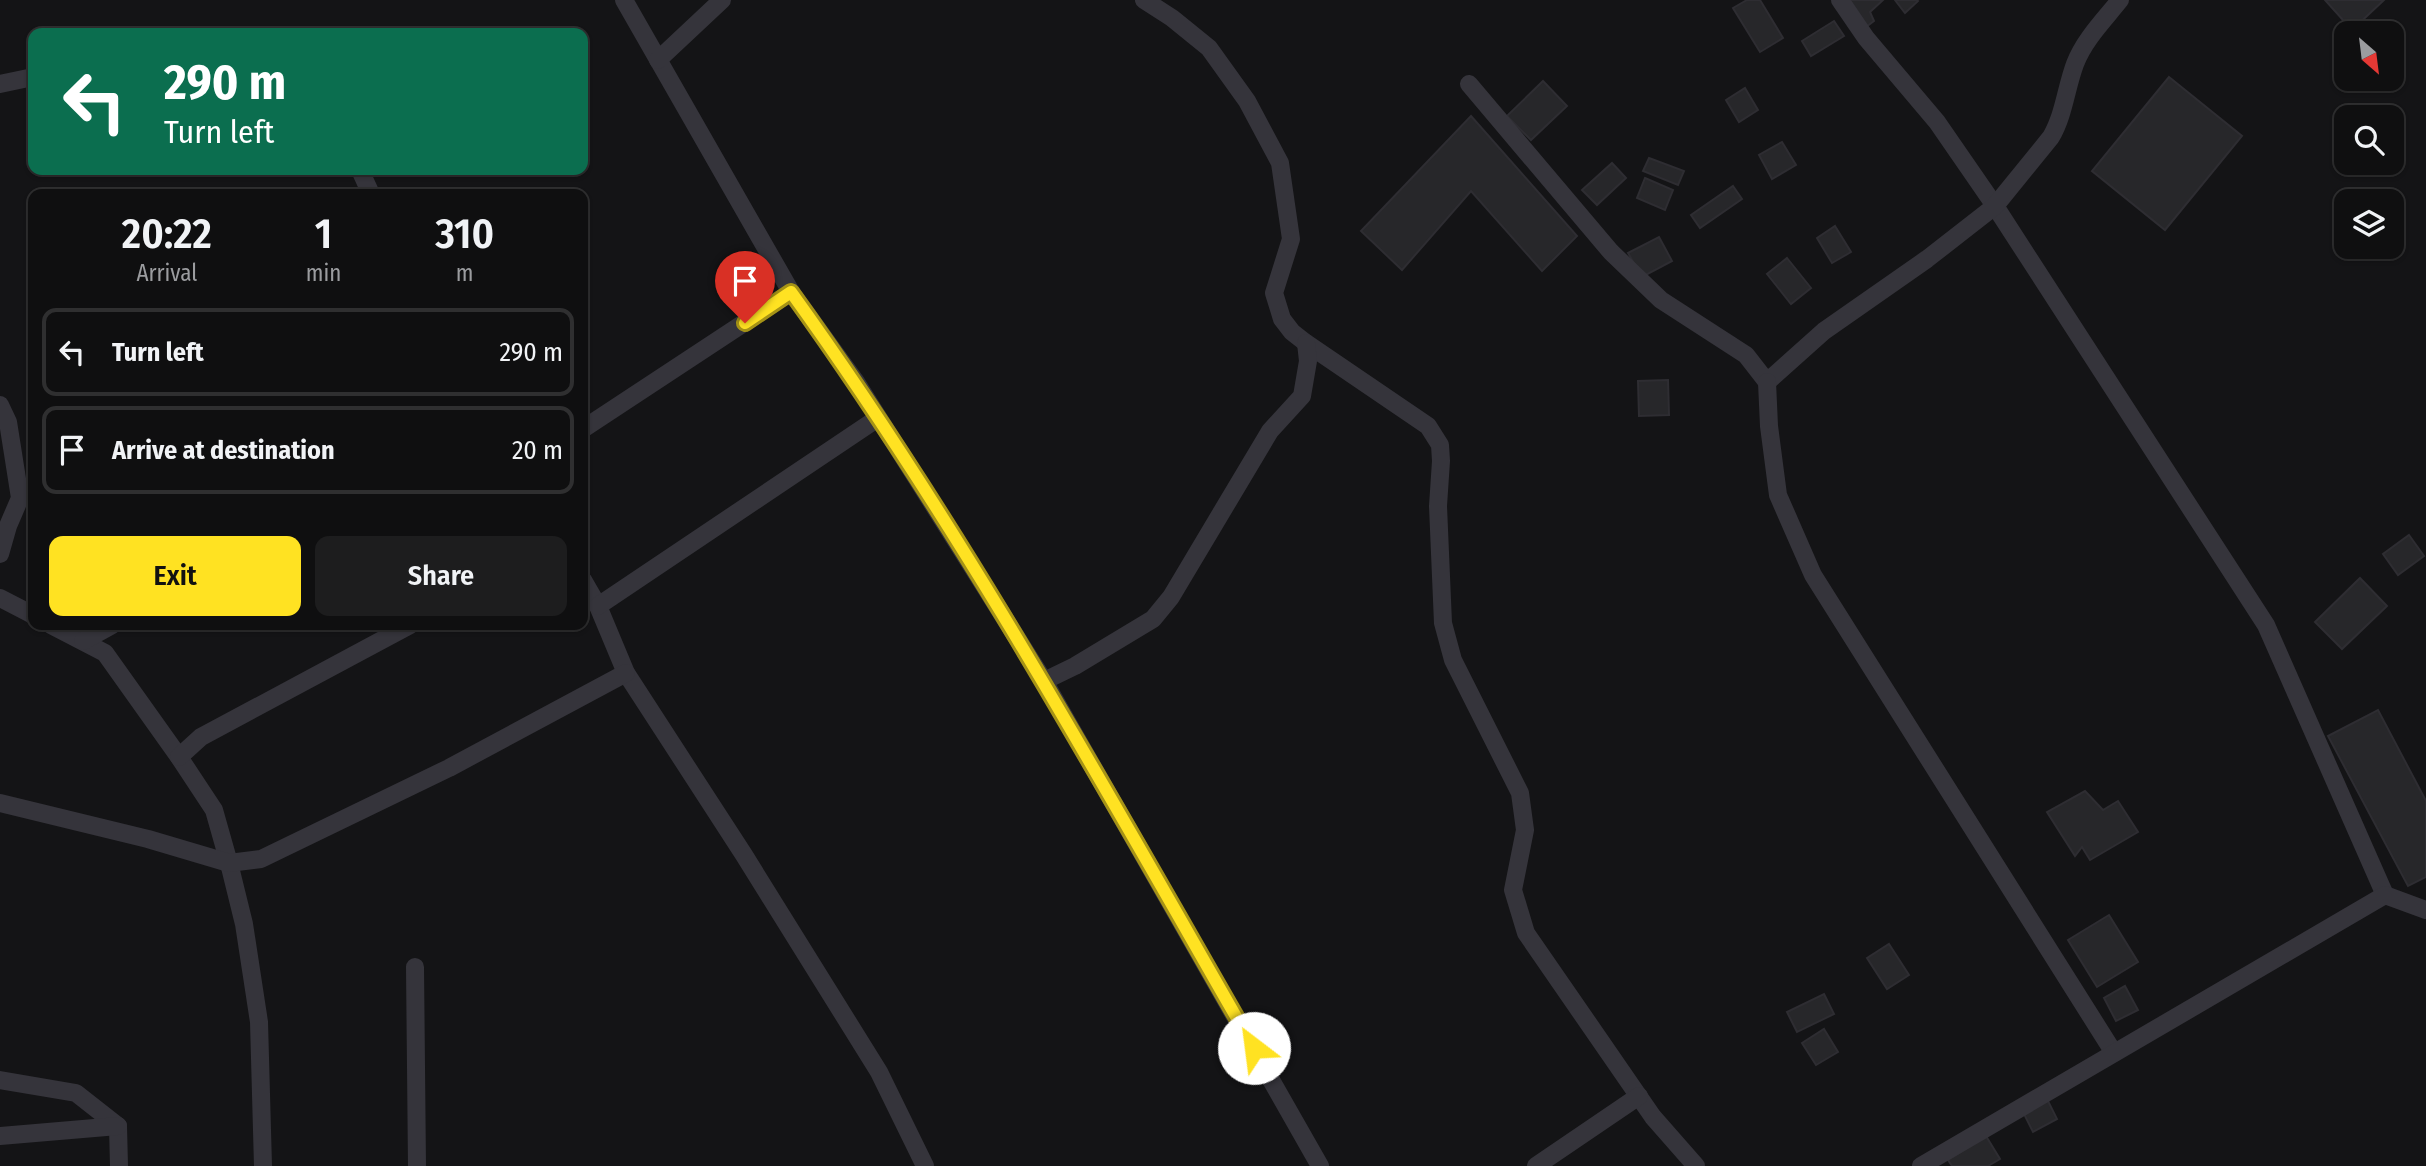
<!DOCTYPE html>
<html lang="en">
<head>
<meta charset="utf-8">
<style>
	body { margin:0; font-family:"Fira Sans Condensed",sans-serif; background:#1d1d1e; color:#f1f3f6; height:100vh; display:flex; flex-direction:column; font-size:26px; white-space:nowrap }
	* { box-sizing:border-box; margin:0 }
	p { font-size:23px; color:#9b9c9f }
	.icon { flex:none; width:38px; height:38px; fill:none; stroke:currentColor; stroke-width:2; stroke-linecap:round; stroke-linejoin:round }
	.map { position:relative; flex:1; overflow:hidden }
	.sheet { position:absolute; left:28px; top:189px; width:560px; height:441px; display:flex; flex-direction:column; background:#0f0f10; border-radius:14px; box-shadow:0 2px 5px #0004,0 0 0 2px #2f2f30 }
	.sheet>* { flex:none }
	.hud { position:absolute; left:28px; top:28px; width:560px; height:147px; border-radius:14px; box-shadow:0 2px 5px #0004,0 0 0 2px #2f2f30; background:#0b6e4f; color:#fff; overflow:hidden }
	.needle { width:46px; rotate:152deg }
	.fabs { position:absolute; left:2334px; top:21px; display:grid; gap:14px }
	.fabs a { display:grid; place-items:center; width:70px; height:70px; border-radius:14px; background:#0f0f10; box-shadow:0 2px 5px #0004,0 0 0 2px #2f2f30; font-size:35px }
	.pin { position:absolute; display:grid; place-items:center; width:60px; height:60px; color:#fff; margin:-72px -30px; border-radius:50% 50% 50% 0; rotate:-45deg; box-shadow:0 0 7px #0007 }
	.pin .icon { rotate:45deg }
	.me { position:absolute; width:77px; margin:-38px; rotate:330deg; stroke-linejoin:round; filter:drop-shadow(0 0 5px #0008) }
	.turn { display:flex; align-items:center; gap:24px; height:147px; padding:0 21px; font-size:32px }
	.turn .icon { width:91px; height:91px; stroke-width:2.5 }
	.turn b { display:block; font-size:49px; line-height:60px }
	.eta { display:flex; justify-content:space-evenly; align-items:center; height:119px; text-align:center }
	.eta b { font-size:42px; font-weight:600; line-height:49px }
	.button { display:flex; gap:14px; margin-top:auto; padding:14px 21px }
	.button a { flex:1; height:80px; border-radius:14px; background:#ffe222; color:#111; font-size:28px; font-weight:600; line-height:80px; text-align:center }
	.button a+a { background:#1d1d1e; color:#f1f3f6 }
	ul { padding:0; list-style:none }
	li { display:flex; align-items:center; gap:21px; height:88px; margin:0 14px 10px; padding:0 7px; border:4px solid #2f2f30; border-radius:14px }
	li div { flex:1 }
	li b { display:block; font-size:26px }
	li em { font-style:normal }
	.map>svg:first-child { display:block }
	.building { fill:#27272a; stroke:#2e2d32; stroke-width:2 }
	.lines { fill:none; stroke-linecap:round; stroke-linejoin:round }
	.street { stroke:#35343b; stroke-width:18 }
	.route-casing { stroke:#a69316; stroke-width:18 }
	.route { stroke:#ffe222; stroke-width:12 }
</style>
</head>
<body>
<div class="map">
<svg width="2426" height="1166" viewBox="0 0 2426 1166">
	<rect width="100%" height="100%" fill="#141416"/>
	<!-- building -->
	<g class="building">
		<polygon points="1747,0 1760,0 1783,38 1760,52 1733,8"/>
		<polygon points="1850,0 1883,0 1870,12 1874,21 1866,27"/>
		<polygon points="1895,0 1917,0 1918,1 1905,13"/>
		<polygon points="2325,0 2384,0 2352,30"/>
		<polygon points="1834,21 1844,36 1811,56 1802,41"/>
		<polygon points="2169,77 2242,136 2165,230 2092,171"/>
		<polygon points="1543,81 1567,106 1531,140 1507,116"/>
		<polygon points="1745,88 1758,110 1739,122 1726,100"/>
		<polygon points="1471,116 1577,236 1542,271 1471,191 1402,270 1361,231"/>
		<polygon points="1782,142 1796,165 1772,179 1759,155"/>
		<polygon points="1649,158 1684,171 1678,185 1643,171"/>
		<polygon points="1612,163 1626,178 1597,205 1582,190"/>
		<polygon points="1645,178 1673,190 1665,210 1637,198"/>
		<polygon points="1733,186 1742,199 1700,228 1691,215"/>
		<polygon points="1835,226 1851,252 1832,263 1817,238"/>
		<polygon points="1659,237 1672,261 1642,277 1628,253"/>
		<polygon points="1787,258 1811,288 1791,304 1767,274"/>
		<polygon points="1668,380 1669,415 1639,416 1638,381"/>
		<polygon points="2409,535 2424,556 2398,575 2383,554"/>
		<polygon points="2360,578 2387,606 2342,649 2315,622"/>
		<polygon points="2378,710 2426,801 2426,877 2408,886 2328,736"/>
		<polygon points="2085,791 2103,810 2118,801 2138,832 2090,860 2082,847 2075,856 2047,812"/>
		<polygon points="2109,915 2138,962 2097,987 2068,940"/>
		<polygon points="1889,944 1909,975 1887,989 1867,958"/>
		<polygon points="2125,986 2138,1010 2116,1021 2104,998"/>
		<polygon points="1824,994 1834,1014 1797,1032 1787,1012"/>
		<polygon points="1824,1029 1838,1052 1816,1065 1802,1043"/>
		<polygon points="2046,1097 2057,1119 2033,1132 2022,1110"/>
		<polygon points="1986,1136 2000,1159 1988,1166 1952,1166 1948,1160"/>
	</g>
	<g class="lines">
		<!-- street -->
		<g class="street">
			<polyline points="624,0 791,292 856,382 1044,681 1320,1166"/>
			<polyline points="1144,0 1172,18 1209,48 1247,101 1280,163 1291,239 1274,293 1282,319 1292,332 1306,343 1428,426 1440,445 1441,461 1438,506 1443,623 1453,660 1520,793 1525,830 1513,890 1526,933 1653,1117 1696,1166"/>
			<polyline points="1840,0 1866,38 1937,122 1995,206 2266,625 2385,895"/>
			<polyline points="658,60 722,0"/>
			<polyline points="0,84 33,77"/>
			<path d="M 1469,84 L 1611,252 L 1661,300 L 1746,355 L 1767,382 L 1824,331 L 1927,259 L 1995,206 L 2051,137 C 2064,115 2066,88 2075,64 C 2084,40 2104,20 2120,0"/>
			<polyline points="360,170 371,194"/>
			<polyline points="1767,382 1769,426 1778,495 1813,575 2114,1053"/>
			<polyline points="0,405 8,422 20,498 8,526 0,554"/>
			<polyline points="583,429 791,292"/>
			<polyline points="583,580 598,606 626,673 744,855 879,1072 925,1166"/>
			<polyline points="0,598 33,615"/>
			<polyline points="598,606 878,418"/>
			<polyline points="51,625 105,653 179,757 214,810 229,863 244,924 259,1022 263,1166"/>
			<polyline points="83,641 112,625"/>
			<polyline points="1044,681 1075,666 1153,619 1171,597 1270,431 1302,396 1308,361 1306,343"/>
			<polyline points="179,757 201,737 410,625"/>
			<polyline points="0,803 148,839 229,863 261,859 449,768 626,673"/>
			<polyline points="415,967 417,1166"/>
			<polyline points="0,1080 76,1093 118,1126 119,1166"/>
			<polyline points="0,1136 118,1126"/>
			<polyline points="1536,1166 1639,1096"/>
			<polyline points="1921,1166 2385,895 2426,910"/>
		</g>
	</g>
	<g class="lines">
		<defs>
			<path id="route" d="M 745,323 L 791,292 C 964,532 1107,792 1254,1048"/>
		</defs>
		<!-- route casing -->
		<use href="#route" class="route-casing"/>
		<!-- route -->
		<use href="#route" class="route"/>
	</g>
</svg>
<div class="fabs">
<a><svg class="needle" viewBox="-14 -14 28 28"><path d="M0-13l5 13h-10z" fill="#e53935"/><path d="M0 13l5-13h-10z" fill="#9b9c9f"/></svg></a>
<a><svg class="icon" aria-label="search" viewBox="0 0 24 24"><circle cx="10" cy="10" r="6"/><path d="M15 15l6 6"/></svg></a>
<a><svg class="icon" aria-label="layers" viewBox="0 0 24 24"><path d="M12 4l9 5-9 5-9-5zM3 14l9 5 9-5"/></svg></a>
</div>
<div class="pin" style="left:745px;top:323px;background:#d93025"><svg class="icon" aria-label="arrive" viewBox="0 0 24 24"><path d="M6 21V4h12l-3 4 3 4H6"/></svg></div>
<svg class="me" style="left:1254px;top:1048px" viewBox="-20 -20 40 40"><circle r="19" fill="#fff"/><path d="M0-13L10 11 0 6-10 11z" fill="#ffe222"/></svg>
<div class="hud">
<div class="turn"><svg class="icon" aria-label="left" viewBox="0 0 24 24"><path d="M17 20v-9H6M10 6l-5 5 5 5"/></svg><div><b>290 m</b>Turn left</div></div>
</div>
<section class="sheet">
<div class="eta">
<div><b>20:22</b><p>Arrival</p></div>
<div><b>1</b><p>min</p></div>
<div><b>310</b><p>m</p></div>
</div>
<ul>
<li><svg class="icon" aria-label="left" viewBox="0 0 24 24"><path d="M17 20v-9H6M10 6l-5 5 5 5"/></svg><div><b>Turn left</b></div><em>290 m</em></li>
<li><svg class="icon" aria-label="arrive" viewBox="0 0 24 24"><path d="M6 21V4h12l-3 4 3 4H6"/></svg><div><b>Arrive at destination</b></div><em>20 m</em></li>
</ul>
<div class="button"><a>Exit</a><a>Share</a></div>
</section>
</div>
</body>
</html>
